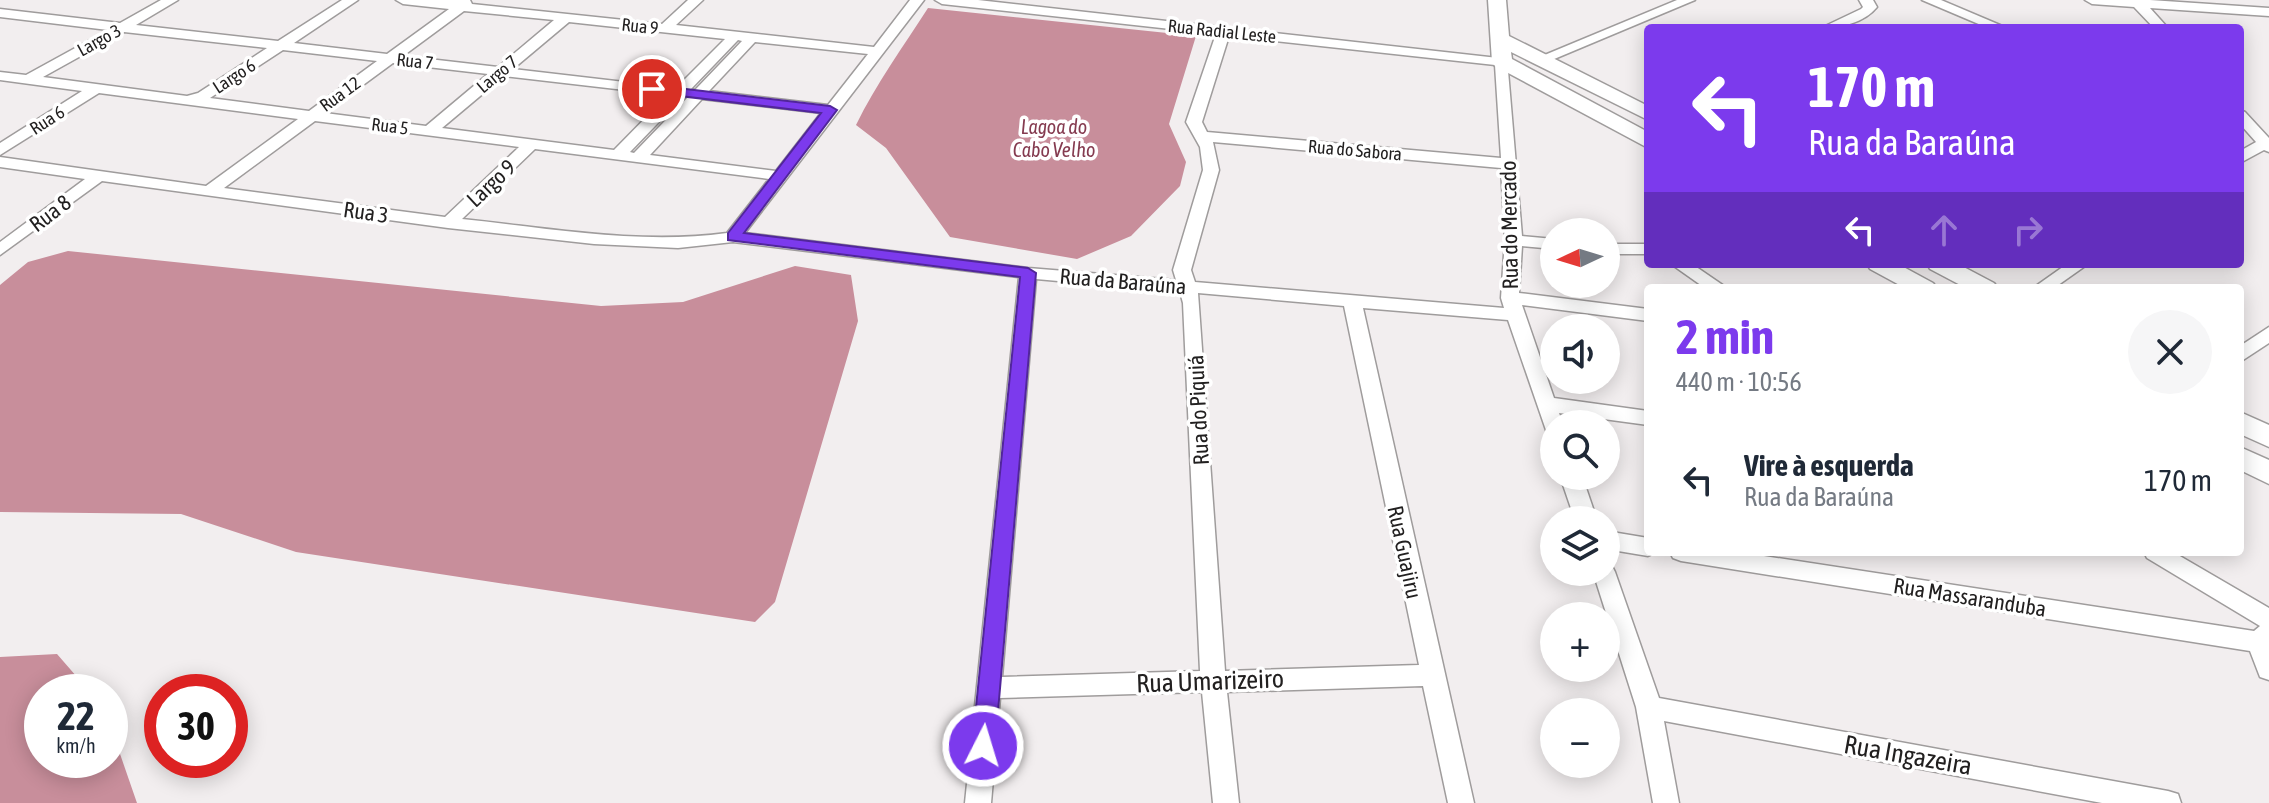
<!DOCTYPE html>
<html lang="pt">
<head>
<meta charset="utf-8">
<style>
	body { margin:0; font-family:"Asap Condensed",sans-serif; background:#f6f6f7; color:#1f2937; height:100vh; display:flex; flex-direction:column; font-size:30px; white-space:nowrap }
	* { box-sizing:border-box; margin:0 }
	p { font-size:26px; color:#747a83 }
	.icon { flex:none; width:44px; height:44px; fill:none; stroke:currentColor; stroke-width:2; stroke-linecap:round; stroke-linejoin:round }
	.map { position:relative; flex:1; overflow:hidden }
	.drawer { position:absolute; left:1644px; top:284px; width:600px; height:272px; display:flex; flex-direction:column; background:#fff; border-radius:8px; box-shadow:0 4px 20px #0003 }
	.drawer>* { flex:none }
	.hud { position:absolute; left:1644px; top:24px; width:600px; height:244px; border-radius:8px; box-shadow:0 4px 20px #0003; background:#7c3aed; color:#fff; overflow:hidden }
	.needle { width:52px; rotate:266deg }
	.fabs { position:absolute; left:1540px; top:218px; display:grid; gap:16px }
	.fabs a { display:grid; place-items:center; width:80px; height:80px; border-radius:50%; background:#fff; box-shadow:0 4px 20px #0003; font-size:40px }
	.speed { position:absolute; left:24px; top:674px; display:flex; gap:16px; font-size:40px; font-weight:700; text-align:center }
	.speed>* { display:grid; place-content:center; width:104px; height:104px; border-radius:50%; background:#fff; box-shadow:0 4px 20px #0003; line-height:1 }
	.speed small { font-size:20px; font-weight:400 }
	.speed .limit { border:12px solid #d22; background:#fff; color:#111 }
	.pin { position:absolute; display:grid; place-items:center; width:68px; height:68px; color:#fff; margin:-34px; border:4px solid #fff; border-radius:50%; box-shadow:0 2px 8px #0007 }
	.me { position:absolute; width:88px; margin:-44px; rotate:5deg; stroke-linejoin:round; filter:drop-shadow(0 0 6px #0008) }
	.turn { display:flex; align-items:center; gap:28px; height:168px; padding:0 32px; font-size:36px }
	.turn .icon { width:104px; height:104px; stroke-width:2.5 }
	.turn b { display:block; font-size:56px; line-height:68px }
	.lanes { display:flex; align-items:center; height:76px; padding:0 32px; background:#0003; justify-content:center; gap:40px; direction:ltr }
	.lanes .off { opacity:.35 }
	.round { display:grid; place-items:center; flex:none; width:84px; height:84px; border-radius:42px; background:#f6f6f7 }
	.overview { display:flex; align-items:center; justify-content:space-between; height:136px; padding:0 32px }
	h1 { font-size:48px; font-weight:700; line-height:60px; color:#7c3aed }
	ul { padding:0; list-style:none }
	li { display:flex; align-items:center; gap:24px; height:120px; padding:0 32px }
	li div { flex:1 }
	li b { display:block; font-size:30px }
	li em { font-style:normal }
	.map>svg:first-child { display:block }
	.water { fill:#c88e9b }
	.lines { fill:none; stroke-linecap:round; stroke-linejoin:round }
	.street-casing { stroke:#9f9c9c; stroke-width:3 }
	.secondary-casing { stroke:#9f9c9c; stroke-width:3 }
	.street { fill:#fff; fill-rule:evenodd }
	.secondary { fill:#fff; fill-rule:evenodd }
	.route { fill:#7c3aed; stroke:#51269a; stroke-width:2 }
	.labels { text-anchor:middle; dominant-baseline:central; stroke-width:7; stroke-linejoin:round; paint-order:stroke }
	.far-street-label { font-size:18px; fill:#222020; stroke:#fff }
	.far-water-label { font-size:20px; font-style:italic; fill:#853b50; stroke:#fff }
	.street-label { font-size:22px; fill:#222020; stroke:#fff }
	.near-street-label { font-size:26px; fill:#222020; stroke:#fff }
</style>
</head>
<body>
<div class="map">
<svg width="2269" height="803" viewBox="0 0 2269 803">
	<rect width="100%" height="100%" fill="#f2eeef"/>
	<!-- water -->
	<g class="water">
		<path d="M 928,8 L 1196,36 L 1169,124 L 1186,162 L 1180,186 L 1131,236 L 1077,259 L 950,237 L 886,148 L 856,125 C 876,84 903,47 928,8 Z"/>
		<polygon points="68,251 601,306 683,302 795,266 851,275 858,321 775,602 755,622 296,552 181,514 0,512 0,285 28,262"/>
		<polygon points="57,654 90,692 42,692 42,760 110,760 110,725 137,803 0,803 0,657"/>
	</g>
	<g class="lines">
		<defs>
			<g id="street">
				<path d="M 161,0 L 178,0 L 136,25 L 278,41 L 342,0 L 358,0 L 294,43 L 387,54 L 449,9 L 403,4 L 396,0 L 470,0 L 472,4 L 662,24 L 688,0 L 703,0 L 676,25 L 874,47 L 910,0 L 924,0 L 745,233 L 1028,268 L 1176,280 L 1173,270 L 1203,170 L 1200,147 L 1186,122 L 1216,34 L 942,4 L 935,0 L 978,0 L 1507,59 L 1522,236 L 1554,239 L 1554,249 L 1522,246 L 1519,293 L 1648,309 L 1648,321 L 1522,305 L 1554,398 L 1648,411 L 1648,425 L 1559,413 L 1563,424 L 1554,424 L 1554,435 L 1547,433 L 1508,320 L 1363,308 L 1474,803 L 1448,803 L 1423,686 L 1227,692 L 1239,803 L 1213,803 L 1202,692 L 1000,698 L 991,803 L 965,803 L 1019,277 L 733,242 L 678,248 L 594,244 L 448,228 L 102,181 L 0,255 L 0,242 L 85,179 L 0,167 L 0,157 L 206,186 L 298,119 L 99,93 L 0,155 L 0,143 L 82,91 L 0,80 L 0,72 L 26,75 L 108,30 L 0,17 L 0,9 L 120,23 ZM 464,11 L 554,20 L 498,67 L 403,56 ZM 569,22 L 725,39 L 676,88 L 513,69 ZM 124,32 L 267,48 L 198,93 L 187,96 L 43,77 ZM 1229,36 L 1495,65 L 1501,158 L 1207,132 L 1202,122 ZM 738,40 L 742,41 L 695,90 L 691,89 ZM 755,42 L 868,54 L 828,105 L 709,91 ZM 283,50 L 377,61 L 309,111 L 210,98 ZM 393,63 L 488,74 L 426,126 L 325,113 ZM 504,76 L 668,95 L 614,150 L 442,128 ZM 683,97 L 687,98 L 634,153 L 630,152 ZM 702,99 L 821,113 L 776,171 L 650,155 ZM 315,121 L 519,147 L 445,217 L 224,188 ZM 1213,142 L 1501,168 L 1505,240 L 1501,298 L 1504,308 L 1195,282 L 1191,270 L 1219,170 ZM 535,149 L 769,179 L 727,233 C 639,245 550,228 462,219 ZM 1036,279 L 1180,292 L 1183,303 L 1200,671 L 1002,677 ZM 1198,293 L 1344,306 L 1419,665 L 1225,671 Z"/>
				<polygon points="1677,0 1695,0 1547,62 1535,59"/>
				<path d="M 1859,0 L 1873,0 L 1877,7 C 1864,23 1840,28 1821,28 L 1861,9 L 1863,7 Z"/>
				<polygon points="1922,0 1941,0 2007,28 1988,28"/>
				<polygon points="2085,0 2150,0 2269,8 2269,16 2150,8 2168,28 2154,28 2134,7 2092,4"/>
				<polygon points="2240,110 2245,112 2269,138 2269,152 2264,150 2240,163 2240,151 2256,142 2240,124"/>
				<rect x="1606" y="244" width="42" height="10"/>
				<polygon points="1671,264 1692,264 1727,288 1705,288"/>
				<polygon points="2067,264 2088,264 2054,288 2033,288"/>
				<polygon points="2269,327 2269,343 2240,362 2240,346"/>
				<polygon points="1560,476 1582,476 1597,520 1575,520"/>
				<polygon points="1606,531 1648,538 1648,552 1657,552 1648,556 1606,549"/>
				<polygon points="1670,552 1738,552 2254,631 2260,626 2147,558 2144,552 2173,552 2269,608 2269,680 2260,677 2250,651 1681,561 1673,558"/>
				<polygon points="1606,564 1612,566 1615,572 1659,698 2168,791 2178,794 2181,803 2102,803 1664,721 1679,803 1653,803 1636,707 1593,572 1606,572"/>
			</g>
			<g id="secondary">
				<polygon points="1488,0 1506,0 1509,36 1648,106 1648,120 1511,52 1512,59 1648,132 1648,148 1495,66 1492,62"/>
				<polygon points="1867,264 1898,264 1933,283 1937,288 1905,288 1870,269"/>
				<polygon points="1927,264 1958,264 1994,283 1998,288 1966,288 1930,269"/>
				<polygon points="2240,412 2269,425 2269,447 2240,434"/>
				<polygon points="2240,447 2269,460 2269,484 2240,470"/>
			</g>
		</defs>
		<!-- street casing -->
		<use href="#street" class="street-casing"/>
		<!-- secondary casing -->
		<use href="#secondary" class="secondary-casing"/>
		<!-- street -->
		<use href="#street" class="street"/>
		<!-- secondary -->
		<use href="#secondary" class="secondary"/>
	</g>
	<!-- route -->
	<polygon class="route" points="652,85 830,106 837,110 744,233 1028,268 1036,273 995,746 992,753 983,756 975,753 972,746 1020,277 728,240 728,233 821,113 647,92 647,86"/>
	<g class="labels">
		<!-- far-street labels -->
		<g class="far-street-label">
			<text transform="translate(640 26) rotate(6)">Rua 9</text>
			<text transform="translate(1222 31) rotate(6)">Rua Radial Leste</text>
			<text transform="translate(99 40) rotate(-29)">Largo 3</text>
			<text transform="translate(415 61) rotate(6)">Rua 7</text>
			<text transform="translate(497 74) rotate(-40)">Largo 7</text>
			<text transform="translate(234 76) rotate(-33)">Largo 6</text>
			<text transform="translate(340 94) rotate(-36)">Rua 12</text>
			<text transform="translate(47 120) rotate(-33)">Rua 6</text>
			<text transform="translate(390 126) rotate(7)">Rua 5</text>
			<text transform="translate(1355 150) rotate(5)">Rua do Sabora</text>
		</g>
		<!-- far-water labels -->
		<g class="far-water-label">
			<text x="1054" y="126">Lagoa do<tspan x="1054" dy="23">Cabo Velho</tspan></text>
		</g>
		<!-- street labels -->
		<g class="street-label">
			<text transform="translate(491 183) rotate(-43)">Largo 9</text>
			<text transform="translate(366 212) rotate(8)">Rua 3</text>
			<text transform="translate(50 213) rotate(-37)">Rua 8</text>
			<text transform="translate(1509 225) rotate(-91)">Rua do Mercado</text>
			<text transform="translate(1123 281) rotate(5)">Rua da Baraúna</text>
			<text transform="translate(1198 410) rotate(-93)">Rua do Piquiá</text>
			<text transform="translate(1405 552) rotate(78)">Rua Guajiru</text>
			<text transform="translate(1970 597) rotate(9)">Rua Massaranduba</text>
		</g>
		<!-- near-street labels -->
		<g class="near-street-label">
			<text transform="translate(1210 681) rotate(-2)">Rua Umarizeiro</text>
			<text transform="translate(1908 755) rotate(10)">Rua Ingazeira</text>
		</g>
	</g>
</svg>
<div class="fabs">
<a><svg class="needle" viewBox="-14 -14 28 28"><path d="M0-13l5 13h-10z" fill="#e53935"/><path d="M0 13l5-13h-10z" fill="#747a83"/></svg></a>
<a><svg class="icon" aria-label="sound" viewBox="0 0 24 24"><path d="M4 9h4l5-4v14l-5-4H4zM17 9q2 3 0 6"/></svg></a>
<a><svg class="icon" aria-label="search" viewBox="0 0 24 24"><circle cx="10" cy="10" r="6"/><path d="M15 15l6 6"/></svg></a>
<a><svg class="icon" aria-label="layers" viewBox="0 0 24 24"><path d="M12 4l9 5-9 5-9-5zM3 14l9 5 9-5"/></svg></a>
<a>+</a>
<a>−</a>
</div>
<div class="speed"><div>22<small>km/h</small></div><div class="limit">30</div></div>
<div class="pin" style="left:652px;top:89px;background:#d93025"><svg class="icon" aria-label="arrive" viewBox="0 0 24 24"><path d="M6 21V4h12l-3 4 3 4H6"/></svg></div>
<svg class="me" style="left:983px;top:746px" viewBox="-20 -20 40 40"><circle r="17" fill="#7c3aed" stroke="#fff" stroke-width="3"/><path d="M0-11L8 9 0 5-8 9z" fill="#fff"/></svg>
<div class="hud">
<div class="turn"><svg class="icon" aria-label="left" viewBox="0 0 24 24"><path d="M17 20v-9H6M10 6l-5 5 5 5"/></svg><div><b>170 m</b>Rua da Baraúna</div></div>
<div class="lanes"><svg class="icon" aria-label="left" viewBox="0 0 24 24"><path d="M17 20v-9H6M10 6l-5 5 5 5"/></svg><svg class="icon off" aria-label="ahead" viewBox="0 0 24 24"><path d="M12 20V5M6 11l6-6 6 6"/></svg><svg class="icon off" aria-label="right" viewBox="0 0 24 24"><path d="M7 20v-9h11M14 6l5 5-5 5"/></svg></div>
</div>
<section class="drawer">
<div class="overview"><div><h1>2 min</h1><p>440 m · 10:56</p></div><a class="round"><svg class="icon" aria-label="close" viewBox="0 0 24 24"><path d="M6 6l12 12M18 6L6 18"/></svg></a></div>
<ul>
<li><svg class="icon" aria-label="left" viewBox="0 0 24 24"><path d="M17 20v-9H6M10 6l-5 5 5 5"/></svg><div><b>Vire à esquerda</b><p>Rua da Baraúna</p></div><em>170 m</em></li>
</ul>
</section>
</div>
</body>
</html>
